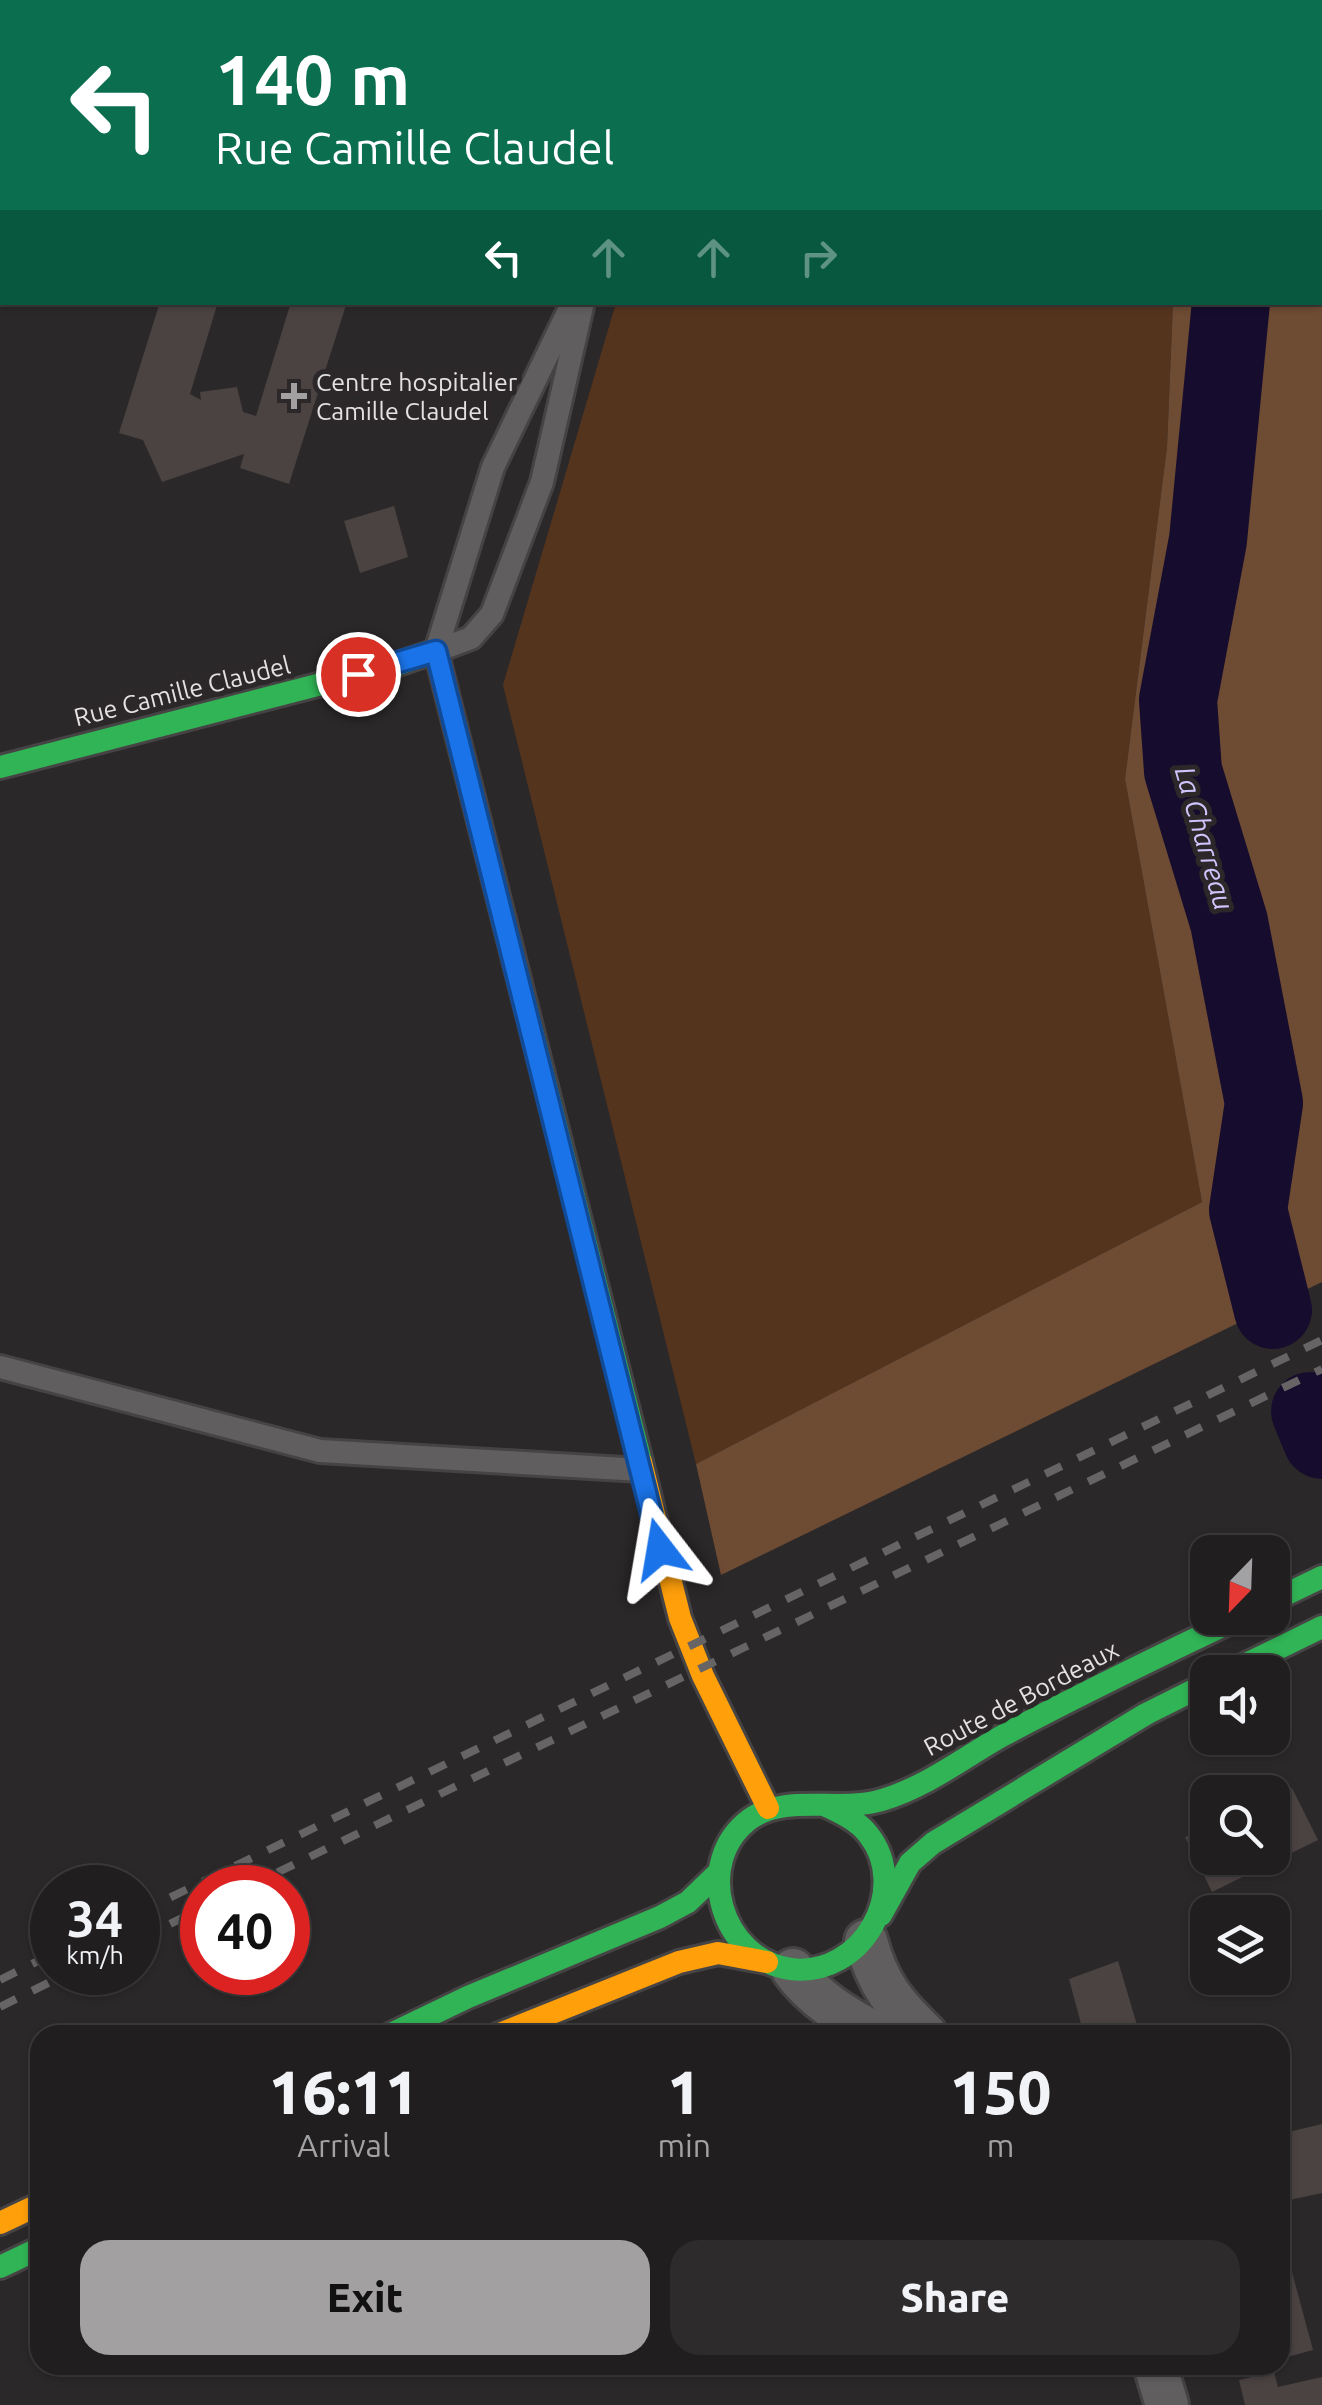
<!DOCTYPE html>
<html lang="en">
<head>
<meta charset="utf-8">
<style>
	body { margin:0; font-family:Ubuntu,sans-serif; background:#2d2b2c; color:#f1f3f6; height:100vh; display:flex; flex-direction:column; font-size:38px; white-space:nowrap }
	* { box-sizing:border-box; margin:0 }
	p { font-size:32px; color:#a2a2a4 }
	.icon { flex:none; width:55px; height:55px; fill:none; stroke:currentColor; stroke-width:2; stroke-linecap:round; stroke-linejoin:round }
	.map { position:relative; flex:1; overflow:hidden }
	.panel { position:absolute; left:30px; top:2025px; width:1260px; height:350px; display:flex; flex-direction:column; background:#201e1f; border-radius:30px; box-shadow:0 2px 8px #0004,0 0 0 2px #3d3c3d }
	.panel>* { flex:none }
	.banner { position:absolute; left:0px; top:0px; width:1322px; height:305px; box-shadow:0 2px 8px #0004,0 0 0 2px #3d3c3d; background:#0b6e4f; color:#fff; overflow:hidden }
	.needle { width:65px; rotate:203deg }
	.tools { position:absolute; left:1190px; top:1535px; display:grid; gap:20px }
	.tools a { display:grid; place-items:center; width:100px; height:100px; border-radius:20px; background:#201e1f; box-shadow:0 2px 8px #0004,0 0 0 2px #3d3c3d; font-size:50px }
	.speed { position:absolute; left:30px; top:1865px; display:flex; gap:20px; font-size:50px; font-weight:700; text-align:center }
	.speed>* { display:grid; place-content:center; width:130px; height:130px; border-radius:50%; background:#201e1f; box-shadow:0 2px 8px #0004,0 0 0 2px #3d3c3d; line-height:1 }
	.speed small { font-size:25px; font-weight:400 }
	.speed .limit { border:15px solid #d22; background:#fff; color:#111 }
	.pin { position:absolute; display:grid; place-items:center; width:85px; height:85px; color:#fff; margin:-42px; border:5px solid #fff; border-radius:50%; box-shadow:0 2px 10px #0007 }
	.me { position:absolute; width:110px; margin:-55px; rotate:346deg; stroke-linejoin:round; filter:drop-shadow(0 0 8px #0008) }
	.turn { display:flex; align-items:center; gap:35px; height:210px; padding:0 50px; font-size:45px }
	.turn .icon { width:130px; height:130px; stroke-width:2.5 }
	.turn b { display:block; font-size:70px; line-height:85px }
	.lanes { display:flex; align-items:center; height:95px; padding:0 50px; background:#0003; justify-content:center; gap:50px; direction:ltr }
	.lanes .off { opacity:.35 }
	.eta { display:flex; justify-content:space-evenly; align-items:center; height:170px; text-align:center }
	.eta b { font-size:60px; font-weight:800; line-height:70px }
	.cta { display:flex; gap:20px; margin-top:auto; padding:20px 50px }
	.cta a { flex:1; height:115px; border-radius:30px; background:#a3a0a1; color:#111; font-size:40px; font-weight:800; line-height:115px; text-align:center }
	.cta a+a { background:#2d2b2c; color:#f1f3f6 }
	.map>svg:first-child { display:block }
	.green { fill:#55341e }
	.forest { fill:#6e4b33 }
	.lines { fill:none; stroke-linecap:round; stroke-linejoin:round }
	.river { stroke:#160c2d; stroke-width:78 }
	.building { fill:#4b4242 }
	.lane-casing { stroke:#464344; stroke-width:28 }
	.street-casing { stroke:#464344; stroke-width:48 }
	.fast-casing { stroke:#464344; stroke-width:28 }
	.slow-casing { stroke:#464344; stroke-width:28 }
	.lane { stroke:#615e5f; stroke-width:22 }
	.street { stroke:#615e5f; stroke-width:42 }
	.fast { stroke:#30b455; stroke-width:22 }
	.slow { stroke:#ff9f0a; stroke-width:22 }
	.rail { stroke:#666464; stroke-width:8; stroke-dasharray:18 18; stroke-linecap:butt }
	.route-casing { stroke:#114b97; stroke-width:25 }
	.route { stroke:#1a73e8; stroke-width:18 }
	.poi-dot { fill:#a3a0a1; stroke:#2c2729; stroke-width:4 }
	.labels { text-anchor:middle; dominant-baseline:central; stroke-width:10; stroke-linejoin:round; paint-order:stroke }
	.poi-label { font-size:25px; fill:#e4e1e2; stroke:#2c2729; text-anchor:start }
	.street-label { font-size:25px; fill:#e4e1e2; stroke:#2c2729 }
	.water-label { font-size:28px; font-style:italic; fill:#cec5fd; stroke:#2c2729 }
</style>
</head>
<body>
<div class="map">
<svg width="1322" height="2405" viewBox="0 0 1322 2405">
	<rect width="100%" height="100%" fill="#2b2829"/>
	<!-- green -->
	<g class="green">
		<polygon points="749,0 1186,0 748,2"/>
		<polygon points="616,303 1173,303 1167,447 1125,779 1202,1202 696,1464 503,685"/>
	</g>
	<!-- forest -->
	<polygon class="forest" points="1186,0 1322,0 1322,1282 721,1575 696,1464 1202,1202 1125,779 1167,447 1173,303 1320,302 1320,2"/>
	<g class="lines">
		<!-- river -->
		<g class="river">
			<polyline points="1257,2 1257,0"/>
			<polyline points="1231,302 1208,540 1178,700 1183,771 1229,922 1264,1103 1248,1210 1273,1310"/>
			<polyline points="1310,1411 1322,1440"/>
		</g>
	</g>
	<!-- building -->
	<g class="building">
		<polygon points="160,302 218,302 190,394 201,400 200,392 237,387 243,412 256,416 291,302 347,302 289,484 240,468 244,454 162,482 143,440 119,433"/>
		<polygon points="394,506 408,557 360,573 344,521"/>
		<polygon points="1292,1788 1318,1840 1212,1892 1185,1837 1208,1827 1208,1858 1272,1858 1272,1797"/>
		<polygon points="1118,1961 1140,2035 1084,2035 1069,1979"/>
		<polygon points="1322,2124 1322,2193 1280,2202 1280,2134"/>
		<polygon points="1289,2261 1313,2350 1280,2359 1280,2263"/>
		<polygon points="1274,2372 1278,2387 1322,2377 1322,2405 1245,2405 1239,2380"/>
	</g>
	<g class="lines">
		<defs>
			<g id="lane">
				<polyline points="716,2 718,0"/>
				<polyline points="436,651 471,638 492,614 542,482 583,302"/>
				<polyline points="436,651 493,467 573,302"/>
				<polyline points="0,1367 320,1451 641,1470"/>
			</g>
			<g id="street">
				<path d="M 866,1941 C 878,1985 894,2004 926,2035"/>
				<path d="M 793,1970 C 814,1999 846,2018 878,2035"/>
				<polyline points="1155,2365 1167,2405"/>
			</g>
			<g id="fast">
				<polyline points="0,767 395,665 436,651 641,1462"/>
				<polyline points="1272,1601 1322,1577"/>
				<polyline points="1230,1672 1322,1627"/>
				<path d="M 824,1805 C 839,1812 857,1820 868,1834 C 912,1889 862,1978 791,1969 C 721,1960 692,1862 750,1819 C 786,1793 839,1813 882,1800 C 926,1787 963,1758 1002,1736 C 1080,1694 1159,1656 1239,1618"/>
				<polyline points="881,1915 910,1863 933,1843 1146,1714 1208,1683"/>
				<polyline points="389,2035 468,1997 660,1917 688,1902 718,1873"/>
				<polyline points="0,2267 40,2248"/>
			</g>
			<g id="slow">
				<polyline points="641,1462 680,1618 703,1676 768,1808"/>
				<polyline points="497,2035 679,1962 718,1953 767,1962"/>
				<polyline points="0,2223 40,2204"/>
			</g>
		</defs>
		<!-- lane casing -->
		<use href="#lane" class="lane-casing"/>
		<!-- street casing -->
		<use href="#street" class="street-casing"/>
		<!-- fast casing -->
		<use href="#fast" class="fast-casing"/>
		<!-- slow casing -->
		<use href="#slow" class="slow-casing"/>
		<!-- lane -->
		<use href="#lane" class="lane"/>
		<!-- street -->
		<use href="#street" class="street"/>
		<!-- fast -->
		<use href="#fast" class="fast"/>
		<!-- slow -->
		<use href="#slow" class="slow"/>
		<!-- rail -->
		<g class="rail">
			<polyline points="245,1888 1322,1369"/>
			<polyline points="138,1913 1322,1340"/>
			<polyline points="138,1940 202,1908"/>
			<polyline points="0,1980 52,1954"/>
			<polyline points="0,2007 70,1972"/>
		</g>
	</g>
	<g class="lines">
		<defs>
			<polyline id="route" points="358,674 436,651 660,1549"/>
		</defs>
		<!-- route casing -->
		<use href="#route" class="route-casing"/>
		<!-- route -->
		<use href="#route" class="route"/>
	</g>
	<!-- markers -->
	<path class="poi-dot" d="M289 381h10v10h10v10h-10v10h-10v-10h-10v-10h10z"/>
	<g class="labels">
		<!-- poi labels -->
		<g class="poi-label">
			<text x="316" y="382">Centre hospitalier<tspan x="316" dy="29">Camille Claudel</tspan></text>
		</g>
		<!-- street labels -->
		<g class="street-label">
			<text transform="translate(182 691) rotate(-14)">Rue Camille Claudel</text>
			<text transform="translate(1021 1698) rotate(-28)">Route de Bordeaux</text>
		</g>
		<!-- water labels -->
		<g class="water-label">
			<text transform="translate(1205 838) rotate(74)">La Charreau</text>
		</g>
	</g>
</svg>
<div class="tools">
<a><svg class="needle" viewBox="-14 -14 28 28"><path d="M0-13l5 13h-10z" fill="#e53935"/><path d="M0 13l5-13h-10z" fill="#a2a2a4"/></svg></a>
<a><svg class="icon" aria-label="sound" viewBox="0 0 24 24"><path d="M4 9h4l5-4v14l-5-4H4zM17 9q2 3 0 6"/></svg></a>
<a><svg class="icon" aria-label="search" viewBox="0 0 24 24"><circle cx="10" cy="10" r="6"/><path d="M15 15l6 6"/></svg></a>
<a><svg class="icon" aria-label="layers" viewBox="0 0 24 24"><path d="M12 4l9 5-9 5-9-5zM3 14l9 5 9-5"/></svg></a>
</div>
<div class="speed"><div>34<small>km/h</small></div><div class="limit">40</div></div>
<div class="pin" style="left:358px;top:674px;background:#d93025"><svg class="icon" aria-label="arrive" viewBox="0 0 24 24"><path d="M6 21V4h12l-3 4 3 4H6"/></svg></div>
<svg class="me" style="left:660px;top:1549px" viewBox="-20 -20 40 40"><path d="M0-17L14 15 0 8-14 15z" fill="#1a73e8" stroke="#fff" stroke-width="4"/></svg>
<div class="banner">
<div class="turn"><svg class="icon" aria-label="left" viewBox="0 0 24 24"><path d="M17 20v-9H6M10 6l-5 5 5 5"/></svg><div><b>140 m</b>Rue Camille Claudel</div></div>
<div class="lanes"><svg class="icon" aria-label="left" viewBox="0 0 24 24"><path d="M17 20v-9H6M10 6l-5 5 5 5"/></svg><svg class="icon off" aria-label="ahead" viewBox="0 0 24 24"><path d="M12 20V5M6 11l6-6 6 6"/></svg><svg class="icon off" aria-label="ahead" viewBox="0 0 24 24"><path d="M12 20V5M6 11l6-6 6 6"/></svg><svg class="icon off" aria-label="right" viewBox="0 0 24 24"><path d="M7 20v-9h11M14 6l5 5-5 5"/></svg></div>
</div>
<section class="panel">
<div class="eta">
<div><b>16:11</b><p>Arrival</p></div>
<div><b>1</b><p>min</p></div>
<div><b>150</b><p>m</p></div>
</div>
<div class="cta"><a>Exit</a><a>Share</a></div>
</section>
</div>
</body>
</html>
